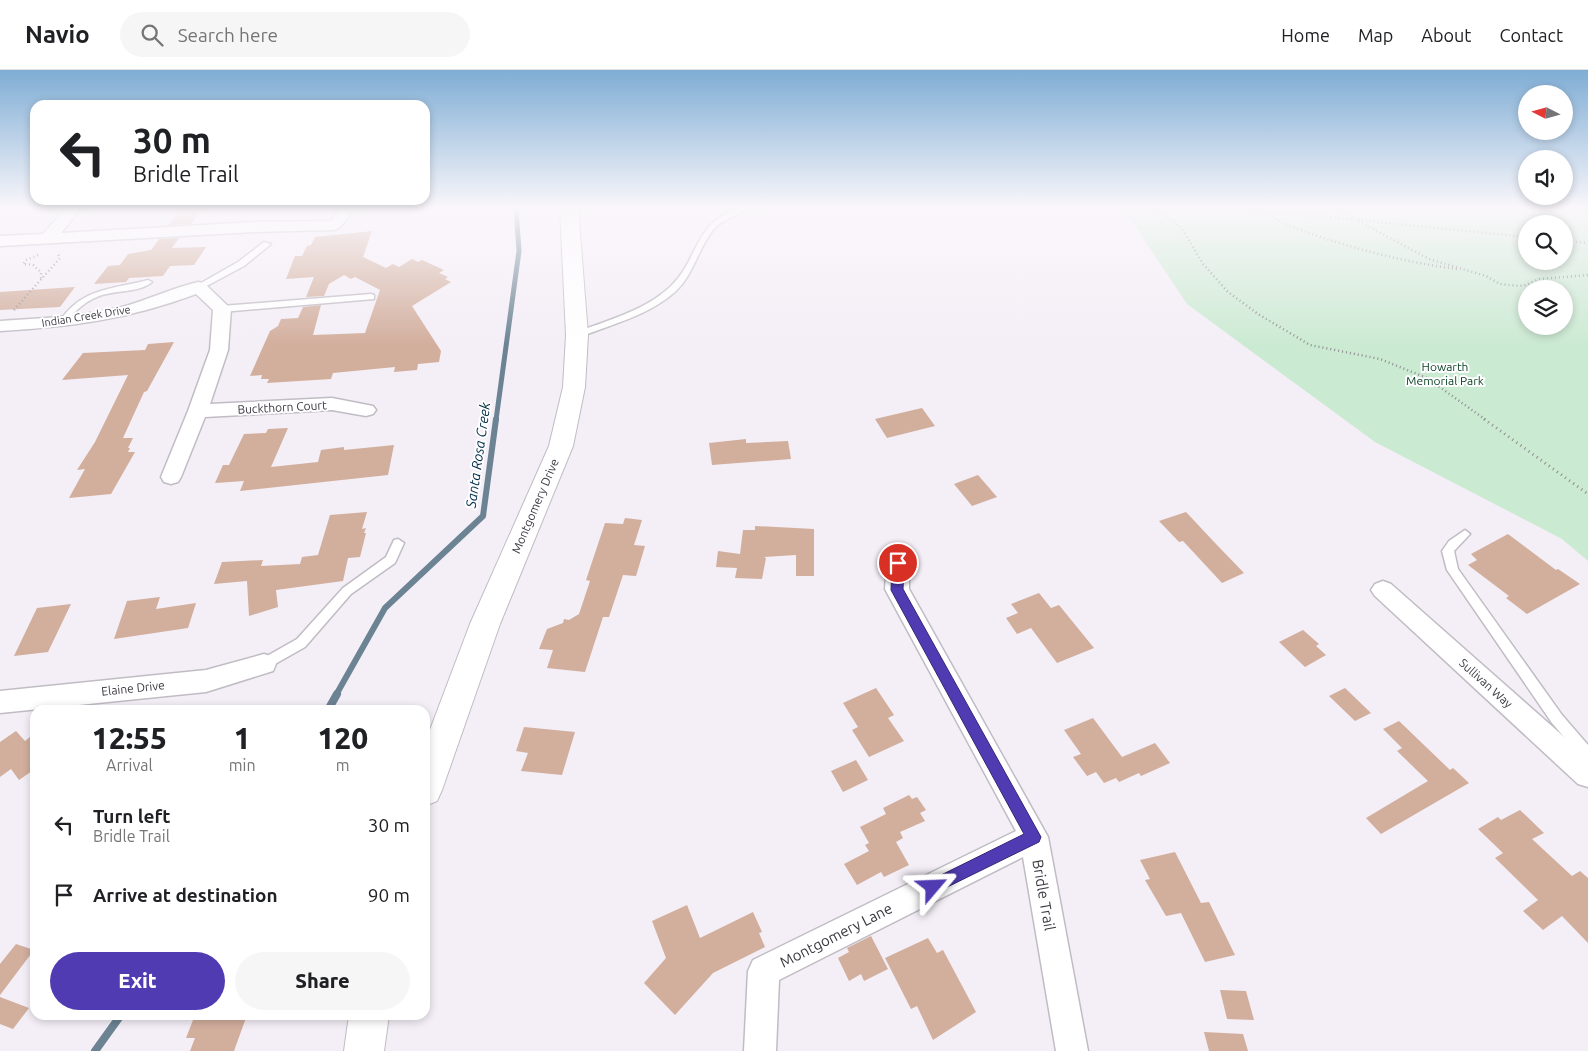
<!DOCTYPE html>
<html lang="en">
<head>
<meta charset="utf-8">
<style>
	body { margin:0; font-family:Ubuntu,sans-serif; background:#f6f6f6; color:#202124; height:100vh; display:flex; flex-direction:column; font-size:19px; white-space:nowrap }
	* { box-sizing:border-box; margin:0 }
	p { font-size:16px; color:#757577 }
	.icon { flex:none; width:28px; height:28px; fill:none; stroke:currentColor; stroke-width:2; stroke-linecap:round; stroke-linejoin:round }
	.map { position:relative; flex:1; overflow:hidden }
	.sheet { position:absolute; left:30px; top:635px; width:400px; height:315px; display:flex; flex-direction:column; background:#fff; border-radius:15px; box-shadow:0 2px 8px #0003 }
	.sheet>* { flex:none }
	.guide { position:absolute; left:30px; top:30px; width:400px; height:105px; border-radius:15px; box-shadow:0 2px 8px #0003; background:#fff; color:#202124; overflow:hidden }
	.needle { width:32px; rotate:276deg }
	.controls { position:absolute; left:1518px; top:15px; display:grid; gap:10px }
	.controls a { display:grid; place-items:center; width:55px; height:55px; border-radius:50%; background:#fff; box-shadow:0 2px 8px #0003; font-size:25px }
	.pin { position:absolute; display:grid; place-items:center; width:42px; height:42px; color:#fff; margin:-21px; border:2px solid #fff; border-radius:50%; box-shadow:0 1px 5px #0007 }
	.me { position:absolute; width:55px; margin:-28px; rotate:64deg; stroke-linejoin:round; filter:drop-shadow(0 0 4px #0008) }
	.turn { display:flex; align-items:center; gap:18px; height:105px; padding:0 20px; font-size:22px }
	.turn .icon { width:65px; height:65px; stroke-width:2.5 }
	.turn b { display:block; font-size:35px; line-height:42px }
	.eta { display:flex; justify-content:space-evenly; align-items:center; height:85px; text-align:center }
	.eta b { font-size:30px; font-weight:800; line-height:35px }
	.primary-button { display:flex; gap:10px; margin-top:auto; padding:10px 20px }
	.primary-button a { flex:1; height:58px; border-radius:30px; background:#513bb2; color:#fff; font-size:20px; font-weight:800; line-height:58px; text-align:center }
	.primary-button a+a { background:#f6f6f6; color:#202124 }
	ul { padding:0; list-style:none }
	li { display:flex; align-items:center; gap:15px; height:70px; padding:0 20px }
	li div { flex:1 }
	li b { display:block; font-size:19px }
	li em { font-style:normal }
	header { display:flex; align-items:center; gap:30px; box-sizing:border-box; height:70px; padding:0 25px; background:#fff; border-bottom:1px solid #e0e0e0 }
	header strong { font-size:24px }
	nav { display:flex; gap:28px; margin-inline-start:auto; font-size:18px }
	.search { width:350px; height:45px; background:#f6f6f6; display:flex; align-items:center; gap:12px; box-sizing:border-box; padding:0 18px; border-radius:28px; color:#757577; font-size:19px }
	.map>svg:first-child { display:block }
	.green { fill:#cbead2; fill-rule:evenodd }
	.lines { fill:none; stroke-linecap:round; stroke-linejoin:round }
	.stream-far2 { stroke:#6c8393; stroke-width:5 }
	.stream-far1 { stroke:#6c8393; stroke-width:6 }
	.stream { stroke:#6c8393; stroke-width:8 }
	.building { fill:#d2ae9d }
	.service-casing { stroke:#c1bcc4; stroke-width:3 }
	.minor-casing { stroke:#c1bcc4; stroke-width:3 }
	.tertiary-casing { stroke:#c1bcc4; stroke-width:2 }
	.path-far1 { stroke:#908c92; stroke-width:2.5; stroke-dasharray:1 3; stroke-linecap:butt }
	.path { stroke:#908c92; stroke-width:3; stroke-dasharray:1 4; stroke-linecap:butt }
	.service { fill:#fff; fill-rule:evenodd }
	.minor { fill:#fff; fill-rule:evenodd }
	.tertiary { fill:#fff; fill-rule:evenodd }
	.route { fill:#513bb2; stroke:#352674 }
	.labels { text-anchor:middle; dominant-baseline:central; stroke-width:4; stroke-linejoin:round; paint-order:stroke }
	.far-street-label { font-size:11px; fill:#3b383c; stroke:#fefdff }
	.park-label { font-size:12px; fill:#073e1e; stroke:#fefdff }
	.street-label { font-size:12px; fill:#3b383c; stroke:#fefdff }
	.water-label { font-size:14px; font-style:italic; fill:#002f46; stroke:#fefdff }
	.near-street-label { font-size:15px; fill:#3b383c; stroke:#fefdff }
</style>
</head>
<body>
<header>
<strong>Navio</strong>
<div class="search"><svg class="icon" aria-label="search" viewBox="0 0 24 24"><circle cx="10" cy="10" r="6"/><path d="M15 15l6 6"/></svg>Search here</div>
<nav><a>Home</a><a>Map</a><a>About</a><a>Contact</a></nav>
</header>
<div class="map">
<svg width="1588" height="981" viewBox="0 0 1588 981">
	<rect width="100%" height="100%" fill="#f4eef6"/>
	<!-- green -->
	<path class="green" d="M 1123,138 L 1588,138 L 1588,491 L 1562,469 L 1375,372 L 1187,234 ZM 1526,154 L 1564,154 L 1564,191 L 1526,191 ZM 1526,219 L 1564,219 L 1564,256 L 1526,256 Z"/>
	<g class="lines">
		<!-- stream-far2 -->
		<polyline class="stream-far2" points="496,350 519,181 516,138"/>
		<!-- stream-far1 -->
		<polyline class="stream-far1" points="336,625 385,538 483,446 496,349"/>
		<!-- stream -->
		<g class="stream">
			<polyline points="328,640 337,624"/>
			<polyline points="95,981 121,945"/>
		</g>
	</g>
	<!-- building -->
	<g class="building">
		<polygon points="180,138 203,138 191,154 169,155"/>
		<polygon points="372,161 363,187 386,198 393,194 399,197 412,189 418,192 422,190 444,200 439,203 448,207 445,209 451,212 412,236 441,281 439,292 418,294 417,300 394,302 395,297 333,303 331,309 267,313 269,309 261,309 262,305 250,306 270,261 278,256 281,249 298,248 303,237 321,235 313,265 365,263 380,220 355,207 351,209 344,205 329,214 324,226 306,227 314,207 286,209 295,186 302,186 307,176 311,175 315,167"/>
		<polygon points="179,168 172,178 206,177 194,195 170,196 163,206 129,208 126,212 94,214 108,196 120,195 128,184 151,180 159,169"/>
		<polygon points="75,217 60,237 0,240 0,222"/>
		<polygon points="174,272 147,321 144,322 123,368 133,368 128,378 130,378 128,382 135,382 111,424 69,428 85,399 77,400 95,372 128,305 62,310 83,283 145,280 148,274"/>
		<polygon points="922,338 935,356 887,368 875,349"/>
		<polygon points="288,358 271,397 318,392 321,380 344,377 344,380 394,375 388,405 240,421 244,411 215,413 223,395 229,395 244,364 266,363 268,359"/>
		<polygon points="746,369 746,373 788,371 791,389 712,395 709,373"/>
		<polygon points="978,405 997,427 972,436 954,414"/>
		<polygon points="367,442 362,459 366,458 364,463 366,463 360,487 348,488 343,511 276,520 278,537 249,546 247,511 214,514 222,492 263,490 261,496 300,494 302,487 318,485 330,445"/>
		<polygon points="1186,442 1216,474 1244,503 1222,513 1183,471 1179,472 1159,451"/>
		<polygon points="625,448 642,450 634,475 645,476 636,506 623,505 609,547 603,547 585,602 547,598 553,580 539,579 547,559 563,553 564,549 569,550 579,544 590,511 586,510 605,453 623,454"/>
		<polygon points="755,456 814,459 814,506 796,506 796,485 764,487 766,488 762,509 735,508 737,498 716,497 718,481 740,484 743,460 755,460"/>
		<polygon points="1508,464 1556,500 1558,499 1580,514 1527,544 1506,528 1509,526 1468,495 1477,490 1471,484"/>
		<polygon points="1039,523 1051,538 1059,535 1094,578 1057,593 1031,558 1017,564 1006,548 1018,543 1011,534"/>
		<polygon points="160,527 156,539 196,533 188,558 114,569 127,531"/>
		<polygon points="71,534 48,582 14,586 37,538"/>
		<polygon points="1303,560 1319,574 1316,576 1326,585 1305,597 1279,572"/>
		<polygon points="876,618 894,645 888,648 904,671 869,687 852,660 858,657 843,633"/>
		<polygon points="1345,618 1371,643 1355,651 1329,626"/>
		<polygon points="1093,648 1122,687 1155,673 1170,693 1141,706 1139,703 1119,712 1116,708 1104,713 1096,702 1087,706 1073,687 1081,684 1064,660"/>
		<polygon points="1399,651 1450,700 1453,698 1469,713 1381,764 1366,748 1428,711 1397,681 1402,678 1383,659"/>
		<polygon points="524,657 575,662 562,705 521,701 528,683 516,681"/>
		<polygon points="16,661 25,671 35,663 35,699 19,710 11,699 0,707 0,672"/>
		<polygon points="856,690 868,710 843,722 831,701"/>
		<polygon points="909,725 912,729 917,727 926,740 920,743 925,751 900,762 903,768 896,772 909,795 884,807 881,802 857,815 844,794 869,781 865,775 869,773 860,757 886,744 883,738"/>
		<polygon points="1520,740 1544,763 1532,769 1572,806 1580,801 1588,808 1588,873 1562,846 1543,860 1523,841 1538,830 1495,788 1503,783 1478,759 1498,747 1501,750"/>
		<polygon points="1175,782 1201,833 1209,832 1235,885 1205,892 1181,843 1166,846 1145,810 1150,809 1140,790"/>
		<polygon points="687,835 700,868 753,842 762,862 759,863 765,877 713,903 675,945 644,913 666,888 652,851"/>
		<polygon points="871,866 888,899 864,911 861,904 849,911 838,888 849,882 847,878"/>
		<polygon points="928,868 937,883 943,880 976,942 933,970 917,936 911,939 885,888"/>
		<polygon points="16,874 34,880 0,925 0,894"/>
		<polygon points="1220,920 1246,921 1254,950 1227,949"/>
		<polygon points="0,927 29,938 13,959 0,954"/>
		<polygon points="195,945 247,945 234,981 190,981 195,968 186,968"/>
		<polygon points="1204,962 1243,964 1248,981 1209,981"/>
	</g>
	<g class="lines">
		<defs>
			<g id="service">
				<path d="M 738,138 L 750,138 C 738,146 724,148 714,159 C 698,178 694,204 676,221 C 650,245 612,254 580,267 L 574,267 L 574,263 C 606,251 644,241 670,217 C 699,190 692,155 738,138 Z"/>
				<polygon points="264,172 271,174 244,196 201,219 195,219 194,217 238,192"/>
				<path d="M 148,210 L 152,212 C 139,223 115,220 99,226 C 91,229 83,234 76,241 C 72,245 69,252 63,255 L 59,252 C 83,217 111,220 148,210 Z"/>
				<polygon points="371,224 374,225 374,229 222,242 218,239 222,236"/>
				<polygon points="1465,460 1470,464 1454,481 1458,499 1562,645 1588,675 1588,691 1583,689 1552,653 1447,500 1442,481 1449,471"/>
				<polygon points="398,469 404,473 395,493 351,524 305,577 268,598 264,599 260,598 258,594 260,590 297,569 343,518 386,487 394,470"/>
			</g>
			<g id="minor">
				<polygon points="66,138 81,138 61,163 255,152 330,151 341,138 356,138 339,158 334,160 255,162 0,176 0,166 43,164"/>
				<path d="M 198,212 L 204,213 L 231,239 L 228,280 L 210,334 L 332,328 L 373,336 L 376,340 L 373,344 L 366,346 L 332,340 L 205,347 L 181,407 L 178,412 L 171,414 L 164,412 L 161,407 L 188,341 L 210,280 L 213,240 L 196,224 C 129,249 71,257 0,261 L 0,251 C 41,248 82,247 122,237 C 148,230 172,218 198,212 Z"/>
				<polygon points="898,484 906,487 909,493 909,519 1048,767 1088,981 1056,981 1023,787 779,910 776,981 744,981 748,901 753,890 1016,761 885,519 887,493 890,487"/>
				<polygon points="1383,511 1391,514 1588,688 1588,717 1578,714 1375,526 1371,520 1375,514"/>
				<polygon points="264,584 273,587 276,594 273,601 206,622 0,643 0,621 206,600"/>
			</g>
			<g id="tertiary">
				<polygon points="560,138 578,138 588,265 585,317 573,376 500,554 442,720 437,731 425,736 425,673 470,554 549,376 563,317 566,265"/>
				<polygon points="349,945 389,945 384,981 344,981"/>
			</g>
		</defs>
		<!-- service casing -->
		<use href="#service" class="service-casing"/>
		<!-- minor casing -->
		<use href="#minor" class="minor-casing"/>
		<!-- tertiary casing -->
		<use href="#tertiary" class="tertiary-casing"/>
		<!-- path-far1 -->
		<g class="path-far1">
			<polyline points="1154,138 1181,157 1203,194 1228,222 1258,244 1310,275 1380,289 1427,308 1486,350"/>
			<polyline points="1334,138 1429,189 1486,206 1500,214 1519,216 1527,215 1539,209 1588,205"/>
			<polyline points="1255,141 1352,149"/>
			<path d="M 1272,142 L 1274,148 L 1282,153 C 1339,175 1396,191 1457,199"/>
			<polyline points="1358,150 1526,167"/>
			<polyline points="1564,171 1588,173"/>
			<polyline points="38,185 26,190 23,194 33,195 41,202 41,209"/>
			<polyline points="14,240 60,188 58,184"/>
		</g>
		<!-- path -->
		<polyline class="path" points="1484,349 1588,424"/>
		<!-- service -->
		<use href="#service" class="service"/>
		<!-- minor -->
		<use href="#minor" class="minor"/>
		<!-- tertiary -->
		<use href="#tertiary" class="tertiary"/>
	</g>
	<!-- sky -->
	<linearGradient id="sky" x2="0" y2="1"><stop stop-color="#7fadd5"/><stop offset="0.5" stop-color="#faf7fb"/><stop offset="1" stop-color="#faf7fb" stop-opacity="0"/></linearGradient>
	<rect width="1588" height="276" fill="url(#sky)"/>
	<!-- route -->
	<polygon class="route" points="898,489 904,493 903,519 1041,767 1039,772 933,824 927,822 925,817 927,812 1024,764 891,520 892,493"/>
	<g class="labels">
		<!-- far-street labels -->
		<g class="far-street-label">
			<text transform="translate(86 246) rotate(-9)">Indian Creek Drive</text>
		</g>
		<!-- park labels -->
		<g class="park-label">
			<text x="1445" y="296">Howarth<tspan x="1445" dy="14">Memorial Park</tspan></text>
		</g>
		<!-- street labels -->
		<g class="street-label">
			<text transform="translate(282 337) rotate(-3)">Buckthorn Court</text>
			<text transform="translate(535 436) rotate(-67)">Montgomery Drive</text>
			<text transform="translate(1486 613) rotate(42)">Sullivan Way</text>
			<text transform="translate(133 618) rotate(-6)">Elaine Drive</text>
		</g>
		<!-- water labels -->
		<g class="water-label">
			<text transform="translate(478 385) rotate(-82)">Santa Rosa Creek</text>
		</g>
		<!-- near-street labels -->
		<g class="near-street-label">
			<text transform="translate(1044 825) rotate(80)">Bridle Trail</text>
			<text transform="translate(836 865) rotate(-27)">Montgomery Lane</text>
		</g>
	</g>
</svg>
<div class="controls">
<a><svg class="needle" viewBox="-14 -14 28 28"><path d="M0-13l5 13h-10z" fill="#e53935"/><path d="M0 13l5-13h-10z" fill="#757577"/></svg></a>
<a><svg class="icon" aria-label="sound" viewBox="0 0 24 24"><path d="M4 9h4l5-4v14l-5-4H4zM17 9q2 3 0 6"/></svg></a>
<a><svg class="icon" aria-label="search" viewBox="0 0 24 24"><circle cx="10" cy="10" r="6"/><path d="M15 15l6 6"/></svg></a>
<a><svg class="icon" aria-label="layers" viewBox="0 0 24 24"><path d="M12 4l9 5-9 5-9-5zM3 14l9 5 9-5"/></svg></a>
</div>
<div class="pin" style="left:898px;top:493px;background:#d93025"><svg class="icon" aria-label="arrive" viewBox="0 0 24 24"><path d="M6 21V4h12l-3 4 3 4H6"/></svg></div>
<svg class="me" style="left:933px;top:817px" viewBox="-20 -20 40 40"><path d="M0-17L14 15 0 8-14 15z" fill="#513bb2" stroke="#fff" stroke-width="4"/></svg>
<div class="guide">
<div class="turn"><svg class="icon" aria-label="left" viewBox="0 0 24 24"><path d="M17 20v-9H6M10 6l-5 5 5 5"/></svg><div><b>30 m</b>Bridle Trail</div></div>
</div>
<section class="sheet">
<div class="eta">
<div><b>12:55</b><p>Arrival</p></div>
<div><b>1</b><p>min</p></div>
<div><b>120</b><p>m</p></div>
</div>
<ul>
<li><svg class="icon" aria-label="left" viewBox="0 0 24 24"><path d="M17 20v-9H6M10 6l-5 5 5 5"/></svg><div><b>Turn left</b><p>Bridle Trail</p></div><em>30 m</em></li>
<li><svg class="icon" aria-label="arrive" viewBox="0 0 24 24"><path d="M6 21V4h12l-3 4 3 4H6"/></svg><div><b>Arrive at destination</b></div><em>90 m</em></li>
</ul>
<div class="primary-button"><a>Exit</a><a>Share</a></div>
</section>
</div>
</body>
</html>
